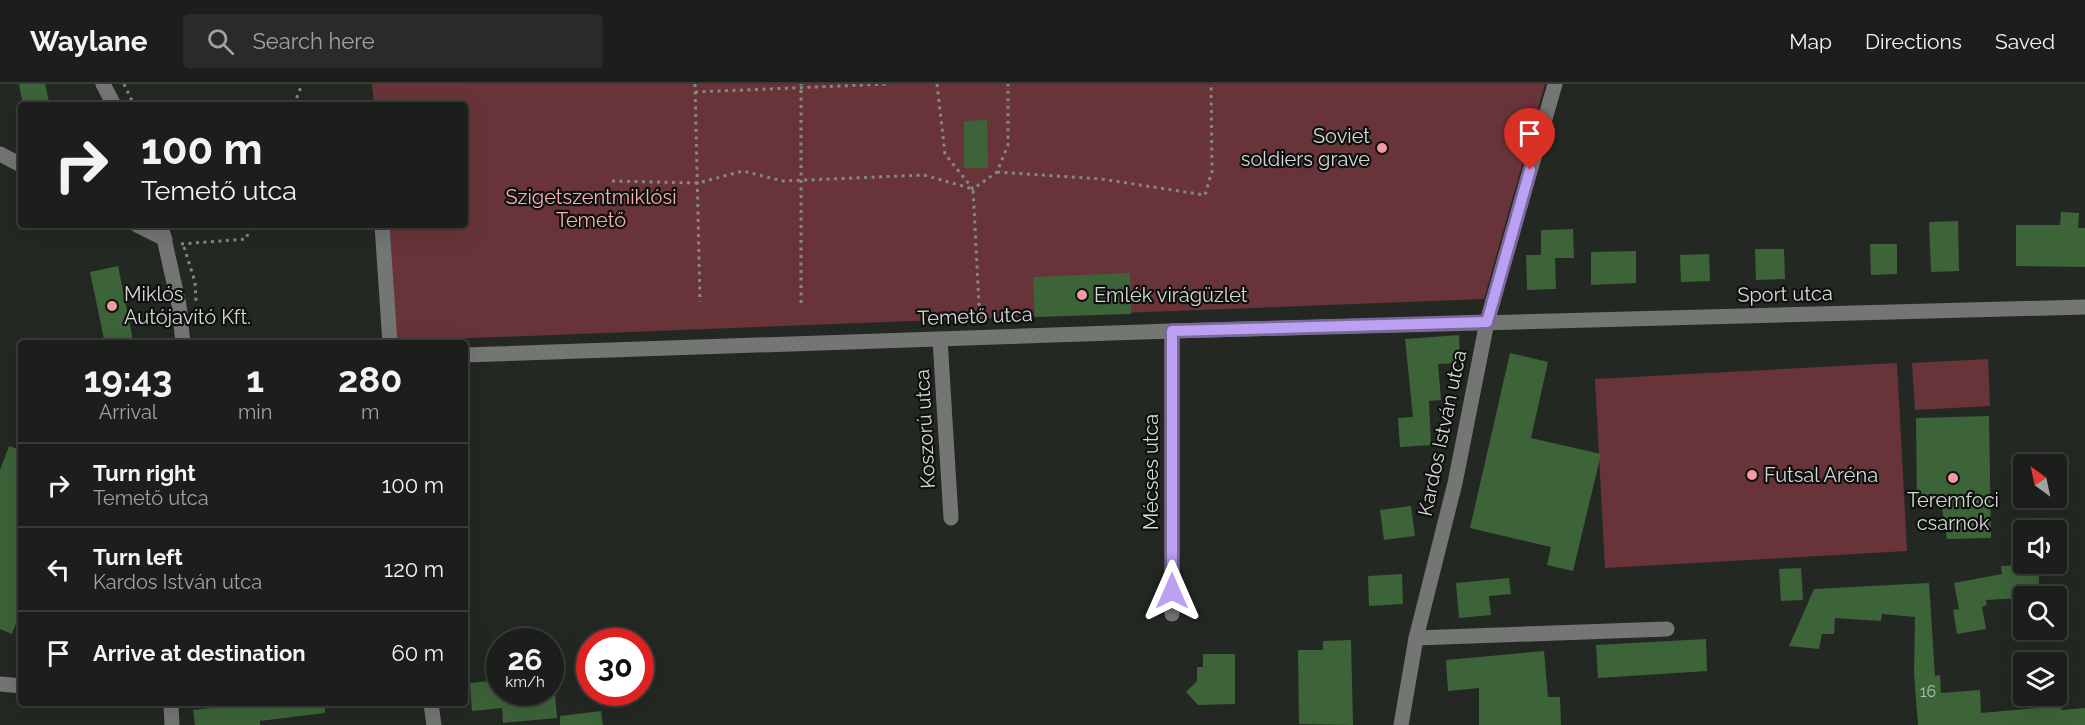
<!DOCTYPE html>
<html lang="en">
<head>
<meta charset="utf-8">
<style>
	body { margin:0; font-family:Raleway,sans-serif; background:#282b27; color:#f1f3f6; height:100vh; display:flex; flex-direction:column; font-size:22px; white-space:nowrap }
	* { box-sizing:border-box; margin:0 }
	p { font-size:20px; color:#a0a2a2 }
	.icon { flex:none; width:33px; height:33px; fill:none; stroke:currentColor; stroke-width:2; stroke-linecap:round; stroke-linejoin:round }
	.map { position:relative; flex:1; overflow:hidden }
	.sheet { position:absolute; left:18px; top:256px; width:450px; height:366px; display:flex; flex-direction:column; background:#1b1e1a; border-radius:6px; box-shadow:0 6px 24px #0002,0 0 0 2px #393c39 }
	.sheet>* { flex:none }
	.hud { position:absolute; left:18px; top:18px; width:450px; height:126px; border-radius:6px; box-shadow:0 6px 24px #0002,0 0 0 2px #393c39; background:#1b1e1a; color:#f1f3f6; overflow:hidden }
	.needle { width:39px; rotate:327deg }
	.controls { position:absolute; left:2013px; top:370px; display:grid; gap:12px }
	.controls a { display:grid; place-items:center; width:54px; height:54px; border-radius:6px; background:#1b1e1a; box-shadow:0 6px 24px #0002,0 0 0 2px #393c39; font-size:30px }
	.speed { position:absolute; left:486px; top:544px; display:flex; gap:12px; font-size:30px; font-weight:700; text-align:center }
	.speed>* { display:grid; place-content:center; width:78px; height:78px; border-radius:50%; background:#1b1e1a; box-shadow:0 6px 24px #0002,0 0 0 2px #393c39; line-height:1 }
	.speed small { font-size:15px; font-weight:400 }
	.speed .limit { border:9px solid #d22; background:#fff; color:#111 }
	.pin { position:absolute; display:grid; place-items:center; width:51px; height:51px; color:#fff; margin:-62px -26px; border-radius:50% 50% 50% 0; rotate:-45deg; box-shadow:0 0 6px #0007 }
	.pin .icon { rotate:45deg }
	.me { position:absolute; width:66px; margin:-33px; rotate:0deg; stroke-linejoin:round; filter:drop-shadow(0 0 4px #0008) }
	.turn { display:flex; align-items:center; gap:21px; height:126px; padding:0 24px; font-size:27px }
	.turn .icon { width:78px; height:78px; stroke-width:2.5 }
	.turn b { display:block; font-size:42px; line-height:51px }
	.eta { display:flex; justify-content:space-evenly; align-items:center; height:102px; text-align:center }
	.eta b { font-size:36px; font-weight:700; line-height:42px }
	ul { padding:0; list-style:none }
	li { display:flex; align-items:center; gap:18px; height:84px; padding:0 24px; border-top:2px solid #393c39 }
	li div { flex:1 }
	li b { display:block; font-size:22px }
	li em { font-style:normal }
	header { display:flex; align-items:center; gap:36px; box-sizing:border-box; height:84px; padding:0 30px; background:#1b1e1a; border-bottom:2px solid #393c39 }
	header strong { font-size:28px }
	nav { display:flex; gap:33px; margin-inline-start:auto; font-size:21px }
	.search { width:420px; height:54px; background:#282b27; display:flex; align-items:center; gap:15px; box-sizing:border-box; padding:0 21px; border-radius:6px; color:#a0a2a2; font-size:22px }
	.map>svg:first-child { display:block }
	.green { fill:#693439 }
	.building { fill:#3d6339 }
	.lines { fill:none; stroke-linecap:round; stroke-linejoin:round }
	.path { stroke:#848783; stroke-width:3; stroke-dasharray:3 4.5; stroke-linecap:butt }
	.minor { stroke:#747674; stroke-width:15 }
	.route-casing { stroke:#7a689d; stroke-width:15 }
	.route { stroke:#bca0f2; stroke-width:10 }
	.poi-dot { fill:#f49aa1; stroke:#0f110e; stroke-width:2 }
	.labels { text-anchor:middle; dominant-baseline:central; stroke-width:4.5; stroke-linejoin:round; paint-order:stroke }
	.number-label { font-size:16px; fill:#b0bcaf }
	.poi-label { font-size:20px; fill:#d6d9d6; stroke:#0f110e; text-anchor:start }
	.park-label { font-size:20px; fill:#f8aeb2; stroke:#0f110e }
	.street-label { font-size:20px; fill:#d6d9d6; stroke:#0f110e }
</style>
</head>
<body>
<header>
<strong>Waylane</strong>
<div class="search"><svg class="icon" aria-label="search" viewBox="0 0 24 24"><circle cx="10" cy="10" r="6"/><path d="M15 15l6 6"/></svg>Search here</div>
<nav><a>Map</a><a>Directions</a><a>Saved</a></nav>
</header>
<div class="map">
<svg width="2085" height="641" viewBox="0 0 2085 641">
	<rect width="100%" height="100%" fill="#242823"/>
	<!-- green -->
	<g class="green">
		<polygon points="372,0 1545,0 1484,215 396,257 385,141 465,141 465,21 374,21"/>
		<polygon points="1988,275 1990,322 1915,326 1912,279"/>
		<polygon points="1897,279 1907,467 1605,484 1595,295"/>
	</g>
	<!-- building -->
	<g class="building">
		<polygon points="19,0 45,0 50,21 23,21"/>
		<polygon points="987,36 988,84 964,84 964,37"/>
		<polygon points="2061,128 2079,129 2078,144 2085,144 2085,183 2016,182 2016,141 2060,141"/>
		<polygon points="1958,137 1959,187 1931,188 1929,138"/>
		<polygon points="1573,145 1574,174 1555,174 1556,205 1527,206 1526,171 1541,171 1541,146"/>
		<polygon points="1870,160 1897,160 1897,190 1871,191"/>
		<polygon points="1755,165 1784,165 1785,195 1756,196"/>
		<polygon points="1636,167 1636,199 1591,201 1591,168"/>
		<polygon points="1709,170 1710,197 1681,198 1680,171"/>
		<polygon points="118,182 133,256 105,260 90,188"/>
		<polygon points="1130,189 1131,230 1035,233 1033,193"/>
		<polygon points="1459,251 1460,279 1438,280 1441,316 1429,317 1431,361 1400,363 1398,334 1413,333 1405,255"/>
		<polygon points="1510,269 1548,278 1531,354 1601,370 1573,487 1547,481 1551,463 1470,444"/>
		<polygon points="1989,332 1991,454 1947,455 1941,418 1917,420 1916,334"/>
		<polygon points="9,362 21,366 21,526 12,550 0,545 0,386"/>
		<polygon points="1411,422 1415,452 1384,456 1380,426"/>
		<polygon points="2038,480 2040,513 1986,516 1987,521 1982,523 1986,545 1957,550 1953,526 1959,525 1954,499 2002,490 2001,482"/>
		<polygon points="1801,484 1803,516 1781,517 1779,485"/>
		<polygon points="1402,490 1403,520 1369,522 1368,492"/>
		<polygon points="1509,494 1511,510 1489,512 1491,531 1459,534 1456,499"/>
		<polygon points="1929,499 1935,592 1940,591 1941,609 1980,606 1981,629 2061,622 2061,626 2085,624 2085,641 1918,641 1914,589 1915,533 1882,530 1881,537 1835,534 1834,550 1822,550 1819,565 1789,562 1814,505"/>
		<polygon points="1706,555 1707,587 1598,594 1596,561"/>
		<polygon points="1351,556 1353,641 1299,640 1298,566 1323,566 1323,557"/>
		<polygon points="1544,567 1548,613 1560,613 1561,641 1479,641 1479,604 1448,607 1446,576"/>
		<polygon points="1203,570 1235,570 1235,620 1198,621 1186,608 1197,597 1197,583 1203,583"/>
		<polygon points="500,596 500,609 555,609 557,634 503,639 502,624 472,627 470,599"/>
		<polygon points="250,620 325,620 325,629 260,637 260,641 195,641 193,626"/>
		<polygon points="601,627 603,641 560,641 560,632"/>
	</g>
	<g class="lines">
		<!-- path -->
		<g class="path">
			<polyline points="124,0 134,21"/>
			<polyline points="695,0 700,218"/>
			<polyline points="937,0 945,70 973,105 997,88 1008,61 1008,0"/>
			<polyline points="695,8 887,0"/>
			<polyline points="294,21 302,0"/>
			<polyline points="997,88 1101,95 1205,111 1212,87 1211,0"/>
			<polyline points="612,97 698,99 743,87 783,97 924,91 973,105 980,240"/>
			<polyline points="181,160 246,155 251,141"/>
			<polyline points="184,163 195,198 196,218"/>
			<polyline points="801,219 801,0"/>
		</g>
		<!-- minor -->
		<g class="minor">
			<polyline points="103,0 114,21"/>
			<polyline points="0,70 21,81"/>
			<polyline points="137,141 165,155"/>
			<polyline points="161,141 179,221 183,260"/>
			<polyline points="382,141 390,260"/>
			<polyline points="940,255 951,434"/>
			<polyline points="465,271 1172,247 2085,223"/>
			<polyline points="1172,530 1172,247"/>
			<polyline points="1416,554 1667,545"/>
			<polyline points="0,600 21,602"/>
			<polyline points="171,620 172,641"/>
			<polyline points="431,620 434,641"/>
			<polyline points="1401,641 1416,554 1455,399 1487,238 1555,0"/>
		</g>
	</g>
	<g class="lines">
		<defs>
			<polyline id="route" points="1172,507 1172,247 1487,238 1530,86"/>
		</defs>
		<!-- route casing -->
		<use href="#route" class="route-casing"/>
		<!-- route -->
		<use href="#route" class="route"/>
	</g>
	<!-- markers -->
	<g class="poi-dot">
		<circle cx="1382" cy="64" r="6"/>
		<circle cx="1082" cy="211" r="6"/>
		<circle cx="112" cy="222" r="6"/>
		<circle cx="1752" cy="391" r="6"/>
		<circle cx="1953" cy="394" r="6"/>
	</g>
	<g class="labels">
		<!-- number labels -->
		<g class="number-label">
			<text x="1928" y="607">16</text>
		</g>
		<!-- poi labels -->
		<g class="poi-label">
			<text x="1370" y="52" text-anchor="end">Soviet<tspan x="1370" dy="23">soldiers grave</tspan></text>
			<text x="124" y="210">Miklós<tspan x="124" dy="23">Autójavító Kft.</tspan></text>
			<text x="1094" y="211">Emlék virágüzlet</text>
			<text x="1764" y="391">Futsal Aréna</text>
			<text x="1953" y="416" text-anchor="middle">Teremfoci<tspan x="1953" dy="23">csarnok</tspan></text>
		</g>
		<!-- park labels -->
		<g class="park-label">
			<text x="591" y="113">Szigetszentmiklósi<tspan x="591" dy="23">Temető</tspan></text>
		</g>
		<!-- street labels -->
		<g class="street-label">
			<text transform="translate(1785 210) rotate(-1)">Sport utca</text>
			<text transform="translate(975 232) rotate(-2)">Temető utca</text>
			<text transform="translate(925 345) rotate(-93)">Koszorú utca</text>
			<text transform="translate(1442 349) rotate(-78)">Kardos István utca</text>
			<text transform="translate(1151 388) rotate(-90)">Mécses utca</text>
		</g>
	</g>
</svg>
<div class="controls">
<a><svg class="needle" viewBox="-14 -14 28 28"><path d="M0-13l5 13h-10z" fill="#e53935"/><path d="M0 13l5-13h-10z" fill="#a0a2a2"/></svg></a>
<a><svg class="icon" aria-label="sound" viewBox="0 0 24 24"><path d="M4 9h4l5-4v14l-5-4H4zM17 9q2 3 0 6"/></svg></a>
<a><svg class="icon" aria-label="search" viewBox="0 0 24 24"><circle cx="10" cy="10" r="6"/><path d="M15 15l6 6"/></svg></a>
<a><svg class="icon" aria-label="layers" viewBox="0 0 24 24"><path d="M12 4l9 5-9 5-9-5zM3 14l9 5 9-5"/></svg></a>
</div>
<div class="speed"><div>26<small>km/h</small></div><div class="limit">30</div></div>
<div class="pin" style="left:1530px;top:86px;background:#d93025"><svg class="icon" aria-label="arrive" viewBox="0 0 24 24"><path d="M6 21V4h12l-3 4 3 4H6"/></svg></div>
<svg class="me" style="left:1172px;top:507px" viewBox="-20 -20 40 40"><path d="M0-17L14 15 0 8-14 15z" fill="#bca0f2" stroke="#fff" stroke-width="4"/></svg>
<div class="hud">
<div class="turn"><svg class="icon" aria-label="right" viewBox="0 0 24 24"><path d="M7 20v-9h11M14 6l5 5-5 5"/></svg><div><b>100 m</b>Temető utca</div></div>
</div>
<section class="sheet">
<div class="eta">
<div><b>19:43</b><p>Arrival</p></div>
<div><b>1</b><p>min</p></div>
<div><b>280</b><p>m</p></div>
</div>
<ul>
<li><svg class="icon" aria-label="right" viewBox="0 0 24 24"><path d="M7 20v-9h11M14 6l5 5-5 5"/></svg><div><b>Turn right</b><p>Temető utca</p></div><em>100 m</em></li>
<li><svg class="icon" aria-label="left" viewBox="0 0 24 24"><path d="M17 20v-9H6M10 6l-5 5 5 5"/></svg><div><b>Turn left</b><p>Kardos István utca</p></div><em>120 m</em></li>
<li><svg class="icon" aria-label="arrive" viewBox="0 0 24 24"><path d="M6 21V4h12l-3 4 3 4H6"/></svg><div><b>Arrive at destination</b></div><em>60 m</em></li>
</ul>
</section>
</div>
</body>
</html>
